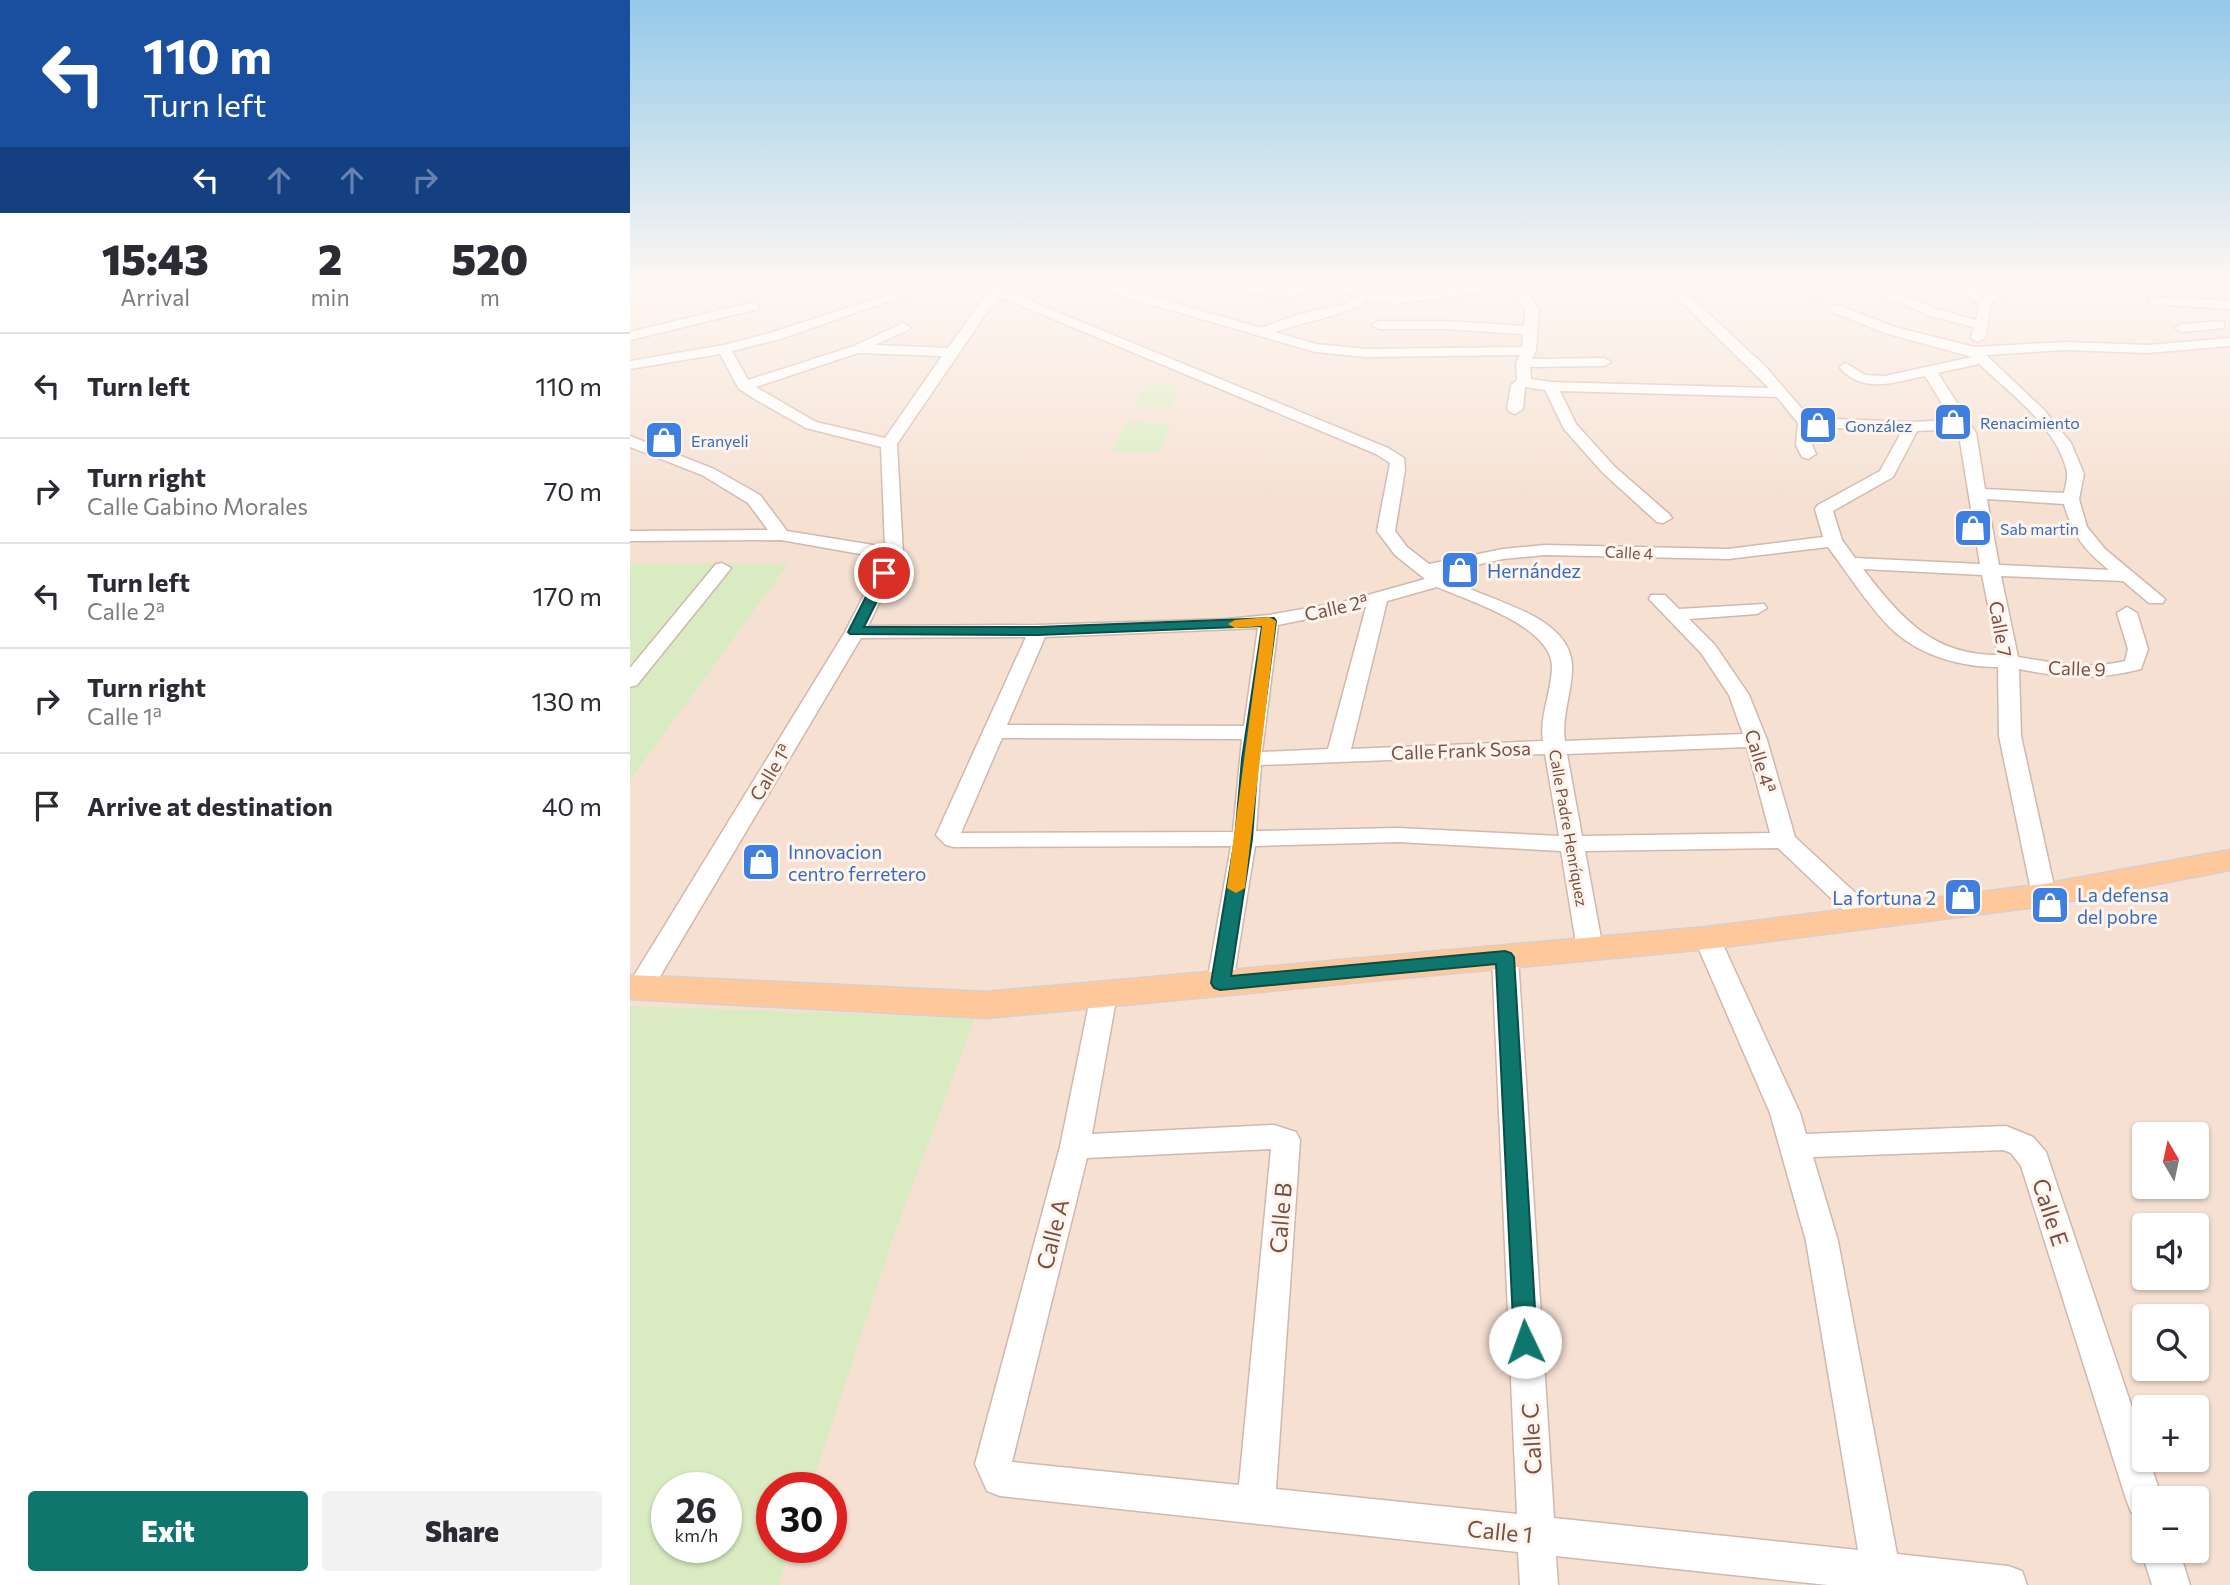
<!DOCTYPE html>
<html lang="en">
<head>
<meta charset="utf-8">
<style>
	body { margin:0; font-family:Commissioner,sans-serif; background:#f2f2f3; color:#2b2b33; height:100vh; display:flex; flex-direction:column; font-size:26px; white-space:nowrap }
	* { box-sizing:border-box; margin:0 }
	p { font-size:23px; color:#7c7c81 }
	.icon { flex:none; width:38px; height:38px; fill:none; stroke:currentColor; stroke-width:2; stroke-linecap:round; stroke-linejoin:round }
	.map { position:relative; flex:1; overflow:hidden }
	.panel { display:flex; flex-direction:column; background:#fff; width:630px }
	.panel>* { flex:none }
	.top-card { background:#1a4fa0; color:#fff; overflow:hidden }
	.needle { width:46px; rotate:351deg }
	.buttons { position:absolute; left:1502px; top:1122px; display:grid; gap:14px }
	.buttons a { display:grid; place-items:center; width:77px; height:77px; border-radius:7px; background:#fff; box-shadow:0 2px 5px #0004; font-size:35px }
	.speed { position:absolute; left:21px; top:1472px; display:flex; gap:14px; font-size:35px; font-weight:700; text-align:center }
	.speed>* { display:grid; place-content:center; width:91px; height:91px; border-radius:50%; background:#fff; box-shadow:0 2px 5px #0004; line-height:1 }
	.speed small { font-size:18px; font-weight:400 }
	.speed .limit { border:10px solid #d22; background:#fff; color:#111 }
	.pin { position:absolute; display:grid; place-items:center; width:60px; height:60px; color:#fff; margin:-30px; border:4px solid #fff; border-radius:50%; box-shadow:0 2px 7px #0007 }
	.me { position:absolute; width:77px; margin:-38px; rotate:357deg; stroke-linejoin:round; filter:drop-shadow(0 0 5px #0008) }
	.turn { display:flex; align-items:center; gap:24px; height:147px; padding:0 28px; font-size:32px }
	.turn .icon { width:91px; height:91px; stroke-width:2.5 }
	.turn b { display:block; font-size:49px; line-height:60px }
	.lanes { display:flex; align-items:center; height:66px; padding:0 28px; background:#0003; justify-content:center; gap:35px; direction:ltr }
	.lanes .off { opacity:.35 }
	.eta { display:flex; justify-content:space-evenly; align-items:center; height:119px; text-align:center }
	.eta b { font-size:42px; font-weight:800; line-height:49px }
	.action { display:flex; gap:14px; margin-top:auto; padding:14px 28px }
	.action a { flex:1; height:80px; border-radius:7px; background:#0f766e; color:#fff; font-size:28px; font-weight:800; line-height:80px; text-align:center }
	.action a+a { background:#f2f2f3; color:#2b2b33 }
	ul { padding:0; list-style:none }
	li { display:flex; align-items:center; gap:21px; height:105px; padding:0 28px; border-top:2px solid #e1e1e2 }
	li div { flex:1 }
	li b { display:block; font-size:26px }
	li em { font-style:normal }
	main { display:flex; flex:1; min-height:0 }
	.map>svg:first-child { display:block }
	.residential { fill:#f5e0d2; fill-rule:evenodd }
	.green { fill:#d9ecc1; fill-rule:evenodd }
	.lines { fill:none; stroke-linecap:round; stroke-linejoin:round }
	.minor-casing { stroke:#d1b7ac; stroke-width:3 }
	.major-casing { stroke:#d9cecc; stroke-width:3 }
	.path { stroke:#d9ab9d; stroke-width:2.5; stroke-dasharray:1 3.5; stroke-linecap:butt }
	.minor { fill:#fff; fill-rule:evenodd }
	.major { fill:#fec89a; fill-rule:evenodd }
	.route { fill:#0f766e; stroke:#0a4d48; stroke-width:2 }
	.slow { fill:#f59e0b }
	.labels { text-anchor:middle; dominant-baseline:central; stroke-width:6; stroke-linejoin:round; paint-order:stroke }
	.far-shop-label { font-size:16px; fill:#366cbe; stroke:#fff4eb; text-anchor:start }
	.far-street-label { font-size:16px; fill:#775148; stroke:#fff4eb }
	.shop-label { font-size:19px; fill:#366cbe; stroke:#fff4eb; text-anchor:start }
	.street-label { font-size:19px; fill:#775148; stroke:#fff4eb }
	.near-street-label { font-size:23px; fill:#775148; stroke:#fff4eb }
</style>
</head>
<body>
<main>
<section class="panel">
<div class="top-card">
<div class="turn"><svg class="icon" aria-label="left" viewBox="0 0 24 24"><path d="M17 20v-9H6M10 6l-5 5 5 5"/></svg><div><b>110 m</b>Turn left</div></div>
<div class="lanes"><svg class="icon" aria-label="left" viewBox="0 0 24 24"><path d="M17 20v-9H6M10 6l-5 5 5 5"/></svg><svg class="icon off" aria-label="ahead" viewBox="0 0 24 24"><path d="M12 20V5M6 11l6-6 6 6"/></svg><svg class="icon off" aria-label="ahead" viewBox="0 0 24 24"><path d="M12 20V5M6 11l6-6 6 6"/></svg><svg class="icon off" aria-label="right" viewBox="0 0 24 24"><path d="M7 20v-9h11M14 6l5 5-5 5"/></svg></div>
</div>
<div class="eta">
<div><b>15:43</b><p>Arrival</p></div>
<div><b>2</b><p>min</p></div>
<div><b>520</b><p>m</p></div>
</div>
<ul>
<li><svg class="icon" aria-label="left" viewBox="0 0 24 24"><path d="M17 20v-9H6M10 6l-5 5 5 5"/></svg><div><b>Turn left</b></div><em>110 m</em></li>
<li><svg class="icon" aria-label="right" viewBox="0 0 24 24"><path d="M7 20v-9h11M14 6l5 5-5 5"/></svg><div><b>Turn right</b><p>Calle Gabino Morales</p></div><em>70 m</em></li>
<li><svg class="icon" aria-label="left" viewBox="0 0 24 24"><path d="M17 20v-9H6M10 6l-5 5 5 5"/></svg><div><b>Turn left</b><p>Calle 2ª</p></div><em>170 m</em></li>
<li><svg class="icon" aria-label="right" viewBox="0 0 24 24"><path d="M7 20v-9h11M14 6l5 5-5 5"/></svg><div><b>Turn right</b><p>Calle 1ª</p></div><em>130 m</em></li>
<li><svg class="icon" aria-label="arrive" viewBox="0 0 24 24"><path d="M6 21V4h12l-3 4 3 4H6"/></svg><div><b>Arrive at destination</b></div><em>40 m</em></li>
</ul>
<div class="action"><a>Exit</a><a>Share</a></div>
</section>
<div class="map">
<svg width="1600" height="1585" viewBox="0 0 1600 1585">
	<rect width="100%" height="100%" fill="#fdefe4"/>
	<!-- residential -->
	<path class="residential" d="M 0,284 L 1600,284 L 1600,1585 L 0,1585 ZM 1514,1134 L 1566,1134 L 1566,1186 L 1514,1186 ZM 1514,1225 L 1566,1225 L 1566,1278 L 1514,1278 ZM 1514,1316 L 1566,1316 L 1566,1368 L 1514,1368 ZM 1514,1407 L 1566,1407 L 1566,1460 L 1514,1460 ZM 37,1488 L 96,1488 L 96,1547 L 37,1547 ZM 142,1488 L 201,1488 L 201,1547 L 142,1547 ZM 1514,1498 L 1566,1498 L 1566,1550 L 1514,1550 Z"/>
	<!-- green -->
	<g class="green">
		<polygon points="514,385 549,385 539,408 503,407"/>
		<polygon points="496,422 541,423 529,452 482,452"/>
		<polygon points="0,563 158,564 0,780"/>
		<path d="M 0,1006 L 345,1018 L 263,1238 L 181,1487 L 142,1488 L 142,1547 L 161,1547 L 149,1585 L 0,1585 ZM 37,1488 L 96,1488 L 96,1547 L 37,1547 Z"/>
	</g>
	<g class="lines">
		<defs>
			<g id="minor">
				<polygon points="18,284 67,284 61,288 0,293 0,285"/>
				<path d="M 291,284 L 309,284 L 150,339 L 102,351 L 118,380 L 224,346 L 273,323 L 280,327 L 278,330 L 245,345 L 318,348 L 358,292 L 343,284 L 359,284 L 758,448 L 774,458 L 775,470 L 765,531 L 777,547 L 799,564 L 873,549 L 915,545 L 1098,549 L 1193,537 L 1185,509 L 1188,505 L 1250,471 L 1272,431 L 1183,427 L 1182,445 L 1186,454 L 1178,459 L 1172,457 L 1166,445 L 1168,423 L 1147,397 L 930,391 L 946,424 L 985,467 L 1039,514 L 1042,518 L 1033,523 L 1027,522 L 973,473 L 934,429 L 915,390 L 895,387 L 893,409 L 885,414 L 880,412 L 877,409 L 881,385 L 887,380 L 886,363 L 890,355 L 736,357 L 685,352 L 461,287 L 459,284 L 478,284 L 631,328 L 667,315 L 715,304 L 727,296 L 687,287 L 659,298 L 616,292 L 613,287 L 615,284 L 629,284 L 627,287 L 652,291 L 674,284 L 706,284 L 761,296 L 864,284 L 891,284 L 909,309 L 906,351 L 902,359 L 974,358 L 981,362 L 974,366 L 900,367 L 901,379 L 921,382 L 1139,388 L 1033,284 L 1104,284 L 1098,288 L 1053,290 L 1135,366 L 1180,418 L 1282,422 L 1322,420 L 1295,376 C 1264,382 1233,395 1209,367 L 1216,363 L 1235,375 L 1255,376 L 1342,357 L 1255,333 L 1202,312 L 1200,309 L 1207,305 L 1265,327 L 1344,347 L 1435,342 L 1518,345 L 1600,338 L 1600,346 L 1518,353 L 1435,350 L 1356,355 L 1414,410 L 1441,443 L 1454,474 L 1449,499 L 1457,527 L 1475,549 L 1535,599 L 1533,603 L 1519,603 L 1493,581 L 1371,576 L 1388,657 C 1424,663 1459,670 1495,661 L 1498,649 L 1487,613 L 1497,607 L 1507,613 L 1518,649 L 1511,669 C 1464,681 1436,678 1389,669 L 1391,736 L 1426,895 L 1423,901 L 1414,903 L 1405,901 L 1402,895 L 1369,736 L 1368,667 C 1333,667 1294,657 1266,633 C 1244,614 1216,571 1198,547 L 1098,559 L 915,555 L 873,559 L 810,573 C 845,600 939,610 942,665 C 943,690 931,716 935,741 L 1113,734 L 1099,695 L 1071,653 L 1019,599 L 1021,595 L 1035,595 L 1049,609 L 1134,604 L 1137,608 L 1127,614 L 1059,619 L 1085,645 L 1119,695 L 1137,740 L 1165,837 L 1246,912 L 1250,918 L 1246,924 L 1237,926 L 1228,924 L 1148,848 L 955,851 L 973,949 L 969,955 L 960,958 L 951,955 L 947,949 L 931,851 L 768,842 L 625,846 L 603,983 L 599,990 L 590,992 L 581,990 L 577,983 L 601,846 L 324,847 L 316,845 L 306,835 L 396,637 L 231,638 L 19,995 L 10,997 L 1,995 L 0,982 L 215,632 L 253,558 L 151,540 L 0,541 L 0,531 L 138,530 L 118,503 L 72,475 L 0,447 L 0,436 L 84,469 L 130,495 L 157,531 L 255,547 L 251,447 L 176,428 L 128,401 L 109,389 L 90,354 L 0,369 L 0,361 L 94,345 L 140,333 ZM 882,289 L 895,309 L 894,326 L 816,321 L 749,321 L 742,325 L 749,329 L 816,329 L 893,334 L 892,347 L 736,349 L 686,344 L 645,332 C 676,321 712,317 740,299 L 761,304 ZM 368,296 L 746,454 L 760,463 L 747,531 L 765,555 L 795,579 L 713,602 L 639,615 L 597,619 L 408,625 L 238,626 L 273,554 L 267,444 ZM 228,353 L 312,356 L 255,438 L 186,422 L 126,387 ZM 1349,364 C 1380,393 1428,428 1437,472 C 1438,479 1435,487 1434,493 L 1355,489 L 1346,433 L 1308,373 ZM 1328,429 L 1350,564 L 1225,558 L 1212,540 L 1203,511 L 1263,477 L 1287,431 ZM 1357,499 L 1434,504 C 1442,534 1454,550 1479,570 L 1369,565 ZM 1233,569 L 1352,575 L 1368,655 C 1302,655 1271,618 1233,569 ZM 807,587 C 839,601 921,626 922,666 C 922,691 909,717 913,741 L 721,749 L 757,601 ZM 736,607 L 698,749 L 632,752 L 648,625 ZM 628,628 L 614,726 L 377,725 L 415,637 ZM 372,738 L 612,739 L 603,832 L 331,833 ZM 1117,747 L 1140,833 L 952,836 L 937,754 ZM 915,754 L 929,836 L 768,828 L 626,831 L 631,765 Z"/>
				<polygon points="1230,284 1246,284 1310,310 1346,320 1350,304 1322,284 1337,284 1356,295 1381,284 1389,287 1362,301 1355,338 1348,342 1341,338 1344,327 1300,316"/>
				<polygon points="1525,297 1600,301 1600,309 1520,304 1519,301"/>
				<polygon points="123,302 129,306 128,309 0,340 0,332"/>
				<polygon points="1589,321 1594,322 1594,328 1552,332 1545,328 1552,324"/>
				<polygon points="92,563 101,568 98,572 7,685 0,687 0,668 86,564"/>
				<path d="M 1077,929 L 1086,932 L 1090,938 L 1170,1113 L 1176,1134 L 1376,1126 L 1403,1137 L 1416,1152 L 1514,1443 L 1514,1460 L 1519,1460 L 1532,1498 L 1514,1498 L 1514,1517 L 1501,1512 L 1496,1499 L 1391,1166 L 1381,1153 L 1373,1150 L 1183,1157 L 1208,1241 L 1267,1554 L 1378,1566 L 1392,1571 L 1397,1585 L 1198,1585 L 926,1556 L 928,1585 L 890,1585 L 888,1552 L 370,1496 L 357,1491 L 345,1464 L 430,1147 L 461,994 L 465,987 L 474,984 L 483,987 L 487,994 L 462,1134 L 644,1125 L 666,1132 L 670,1140 L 646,1489 L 887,1514 L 862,957 L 866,951 L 875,948 L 884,951 L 888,957 L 924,1518 L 1228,1550 L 1176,1241 L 1140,1113 L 1064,938 L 1068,932 ZM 641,1149 L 609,1485 L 382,1462 L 457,1158 Z"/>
				<polygon points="1514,1543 1514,1550 1549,1550 1560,1585 1522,1585 1511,1550"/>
			</g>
			<polygon id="major" points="1600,850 1600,870 1414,906 1077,949 356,1018 0,999 0,975 356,992 1077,927 1414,884"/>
		</defs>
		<!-- minor casing -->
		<use href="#minor" class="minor-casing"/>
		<!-- major casing -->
		<use href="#major" class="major-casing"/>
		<!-- path -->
		<polyline class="path" points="1158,284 1194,303"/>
		<!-- minor -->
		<use href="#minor" class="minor"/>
		<!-- major -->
		<use href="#major" class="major"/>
	</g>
	<!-- sky -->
	<linearGradient id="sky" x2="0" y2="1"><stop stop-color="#94c9e8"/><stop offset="0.56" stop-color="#fef8f3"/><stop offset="1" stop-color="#fef8f3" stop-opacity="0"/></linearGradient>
	<rect width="1600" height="506" fill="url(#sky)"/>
	<!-- route -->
	<polygon class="route" points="254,569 261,573 234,627 408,627 644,618 646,621 628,759 622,839 601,976 875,951 881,953 884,957 907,1342 904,1350 895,1353 887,1350 884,1342 866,964 590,990 584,988 581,983 605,839 612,759 632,626 408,635 220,634 218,632 248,573"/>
	<!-- slow -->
	<polygon class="slow" points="639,617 646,621 615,888 606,893 597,888 632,626 605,628 598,624 605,620"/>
	<!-- icons -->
	<defs>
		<symbol id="shop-square" viewBox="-11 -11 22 22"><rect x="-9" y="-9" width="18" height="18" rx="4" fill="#3f7fe0" stroke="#fff4eb"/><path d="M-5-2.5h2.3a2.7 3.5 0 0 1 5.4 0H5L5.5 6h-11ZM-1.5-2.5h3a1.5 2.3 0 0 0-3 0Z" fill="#fff"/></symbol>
	</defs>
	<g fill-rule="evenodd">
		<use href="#shop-square" x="1301" y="400" width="44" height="44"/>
		<use href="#shop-square" x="1166" y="403" width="44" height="44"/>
		<use href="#shop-square" x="12" y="418" width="44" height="44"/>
		<use href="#shop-square" x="1321" y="506" width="44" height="44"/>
		<use href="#shop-square" x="808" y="548" width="44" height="44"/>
		<use href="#shop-square" x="109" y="840" width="44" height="44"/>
		<use href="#shop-square" x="1311" y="875" width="44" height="44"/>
		<use href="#shop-square" x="1398" y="883" width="44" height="44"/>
	</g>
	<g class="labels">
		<!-- far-shop labels -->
		<g class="far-shop-label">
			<text x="1350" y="422">Renacimiento</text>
			<text x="1215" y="425">González</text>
			<text x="61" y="440">Eranyeli</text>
			<text x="1370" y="528">Sab martin</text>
		</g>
		<!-- far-street labels -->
		<g class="far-street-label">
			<text transform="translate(999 552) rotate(3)">Calle 4</text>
			<text transform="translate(939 828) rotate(80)">Calle Padre Henríquez</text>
		</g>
		<!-- shop labels -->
		<g class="shop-label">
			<text x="857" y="570">Hernández</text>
			<text x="158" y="851">Innovacion<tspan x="158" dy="22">centro ferretero</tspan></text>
			<text x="1447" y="894">La defensa<tspan x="1447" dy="22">del pobre</tspan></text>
			<text x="1306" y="897" text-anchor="end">La fortuna 2</text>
		</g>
		<!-- street labels -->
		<g class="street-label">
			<text transform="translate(706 607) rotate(-13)">Calle 2ª</text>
			<text transform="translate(1371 629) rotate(80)">Calle 7</text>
			<text transform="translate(1447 668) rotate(2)">Calle 9</text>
			<text transform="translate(831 750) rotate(-2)">Calle Frank Sosa</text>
			<text transform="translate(1131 761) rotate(73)">Calle 4ª</text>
			<text transform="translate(140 772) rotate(-59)">Calle 1ª</text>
		</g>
		<!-- near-street labels -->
		<g class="near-street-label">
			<text transform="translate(1421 1212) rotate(72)">Calle E</text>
			<text transform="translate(650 1218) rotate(-85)">Calle B</text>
			<text transform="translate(422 1234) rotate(-76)">Calle A</text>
			<text transform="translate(901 1439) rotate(-93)">Calle C</text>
			<text transform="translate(870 1531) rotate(6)">Calle 1</text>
		</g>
	</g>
</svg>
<div class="buttons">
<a><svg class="needle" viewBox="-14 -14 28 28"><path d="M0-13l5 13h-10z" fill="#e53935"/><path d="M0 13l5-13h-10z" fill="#7c7c81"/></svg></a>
<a><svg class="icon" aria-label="sound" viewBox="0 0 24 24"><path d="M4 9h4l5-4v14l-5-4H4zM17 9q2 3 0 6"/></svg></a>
<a><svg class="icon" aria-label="search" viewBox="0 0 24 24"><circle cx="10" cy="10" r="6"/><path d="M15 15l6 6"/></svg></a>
<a>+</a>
<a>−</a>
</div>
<div class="speed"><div>26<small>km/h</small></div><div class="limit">30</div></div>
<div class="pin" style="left:254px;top:573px;background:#d93025"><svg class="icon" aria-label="arrive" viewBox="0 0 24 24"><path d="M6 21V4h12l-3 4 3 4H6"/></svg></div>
<svg class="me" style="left:895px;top:1342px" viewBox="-20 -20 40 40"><circle r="19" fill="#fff"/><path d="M0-13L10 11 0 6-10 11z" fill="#0f766e"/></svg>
</div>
</main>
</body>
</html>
